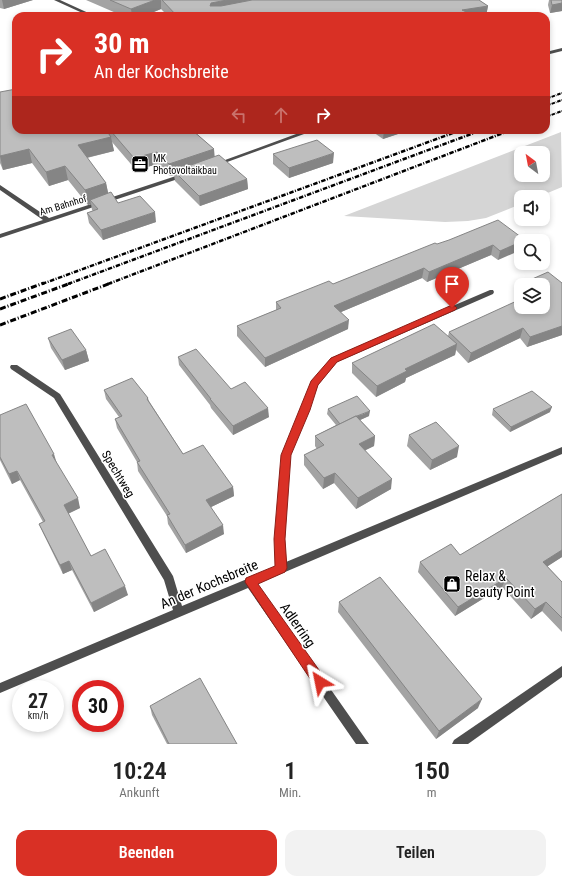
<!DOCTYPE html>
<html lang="de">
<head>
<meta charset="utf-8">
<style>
	body { margin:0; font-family:"Roboto Condensed",sans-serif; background:#f2f2f2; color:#222; height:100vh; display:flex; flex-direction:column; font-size:15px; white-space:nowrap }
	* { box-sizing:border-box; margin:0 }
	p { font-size:13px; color:#767676 }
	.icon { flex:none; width:22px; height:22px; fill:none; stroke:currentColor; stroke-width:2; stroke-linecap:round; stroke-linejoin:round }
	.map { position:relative; height:744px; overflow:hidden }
	.drawer { display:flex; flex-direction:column; background:#fff; flex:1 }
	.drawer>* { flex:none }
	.guide { position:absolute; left:12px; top:12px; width:538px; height:122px; border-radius:12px; box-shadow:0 2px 6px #0003; background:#d93025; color:#fff; overflow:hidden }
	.needle { width:26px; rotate:328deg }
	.buttons { position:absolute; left:514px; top:146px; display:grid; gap:8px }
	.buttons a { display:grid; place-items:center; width:36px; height:36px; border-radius:8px; background:#fff; box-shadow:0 2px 6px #0003; font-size:20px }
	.speed { position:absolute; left:12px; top:680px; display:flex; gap:8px; font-size:20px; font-weight:700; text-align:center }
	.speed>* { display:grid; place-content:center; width:52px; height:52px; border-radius:50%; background:#fff; box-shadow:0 2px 6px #0003; line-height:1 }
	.speed small { font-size:10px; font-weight:400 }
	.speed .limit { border:6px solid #d22; background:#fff; color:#111 }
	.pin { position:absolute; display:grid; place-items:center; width:34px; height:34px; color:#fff; margin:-41px -17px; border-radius:50% 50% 50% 0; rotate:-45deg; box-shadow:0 0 4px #0007 }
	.pin .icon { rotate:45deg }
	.me { position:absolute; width:44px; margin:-22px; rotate:325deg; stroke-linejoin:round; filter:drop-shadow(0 0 3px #0008) }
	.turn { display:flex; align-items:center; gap:14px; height:84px; padding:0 16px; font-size:18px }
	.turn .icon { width:52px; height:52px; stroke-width:2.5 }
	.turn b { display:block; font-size:28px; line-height:34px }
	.lanes { display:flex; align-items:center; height:38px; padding:0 16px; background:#0003; justify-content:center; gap:20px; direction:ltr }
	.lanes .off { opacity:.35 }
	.eta { display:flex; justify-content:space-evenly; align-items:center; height:68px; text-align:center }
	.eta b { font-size:24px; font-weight:600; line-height:28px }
	.action { display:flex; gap:8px; margin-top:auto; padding:8px 16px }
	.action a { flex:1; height:46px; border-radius:12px; background:#d93025; color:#fff; font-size:16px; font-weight:600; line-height:46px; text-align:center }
	.action a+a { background:#f2f2f2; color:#222 }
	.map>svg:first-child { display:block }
	.green { fill:#d5d5d5; fill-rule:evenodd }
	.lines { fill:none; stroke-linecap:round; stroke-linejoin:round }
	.street { fill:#4e4e4e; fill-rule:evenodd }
	.rail-far2 { stroke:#000; stroke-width:2; stroke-dasharray:3.5 1 0.5 1; stroke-linecap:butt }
	.rail-far1 { stroke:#000; stroke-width:2.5; stroke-dasharray:4.5 1.5 1 1.5; stroke-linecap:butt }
	.rail { stroke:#000; stroke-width:3; stroke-dasharray:6 2 1 2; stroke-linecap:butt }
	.wall { fill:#a3a3a3 }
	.shaded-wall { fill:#858585 }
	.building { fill:#bebebe; stroke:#858585 }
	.route { fill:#d93025; stroke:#8d1f18 }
	.labels { text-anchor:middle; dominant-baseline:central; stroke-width:3; stroke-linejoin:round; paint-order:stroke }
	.far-poi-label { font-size:10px; fill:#000; stroke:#fff; text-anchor:start }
	.far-street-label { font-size:10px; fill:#000; stroke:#fff }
	.street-label { font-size:12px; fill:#000; stroke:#fff }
	.near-poi-label { font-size:14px; fill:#000; stroke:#fff; text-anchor:start }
	.near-street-label { font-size:14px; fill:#000; stroke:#fff }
</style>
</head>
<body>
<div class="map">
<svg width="562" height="744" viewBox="0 0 562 744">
	<rect width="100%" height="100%" fill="#fff"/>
	<!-- green -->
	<path class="green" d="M 561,132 L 562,187 L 538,197 L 521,197 L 521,204 L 486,218 L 468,221 L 445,222 L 344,216 ZM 521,153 L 543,153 L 543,175 L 521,175 Z"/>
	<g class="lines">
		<!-- street -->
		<g class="street">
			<polygon points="54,0 60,0 95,16 89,16"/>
			<polygon points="562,48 562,51 546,55 546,52"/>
			<polygon points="307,130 315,130 219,165 217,166 214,164"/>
			<polygon points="185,173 188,175 187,176 0,238 0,234 43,220 0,190 0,185 49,218"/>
			<polygon points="490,290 493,290 494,292 493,294 337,362 318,385 309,410 290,455 285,539 286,562 562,447 562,454 257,584 369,744 356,744 248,588 0,693 0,683 173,610 164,580 54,398 11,369 10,367 11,365 17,365 60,394 173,576 182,606 276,567 275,539 282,455 311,382 331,358"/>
			<polygon points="562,666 562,677 468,744 452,744 454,740"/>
		</g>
		<!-- rail-far2 -->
		<g class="rail-far2">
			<polyline points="546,99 562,93"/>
			<polyline points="546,106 562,100"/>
			<polyline points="546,117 562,111"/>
		</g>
		<!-- rail-far1 -->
		<g class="rail-far1">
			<polyline points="42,284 461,130"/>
			<polyline points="68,284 482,130"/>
			<polyline points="108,284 511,130"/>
		</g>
		<!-- rail -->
		<g class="rail">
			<polyline points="0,299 44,283"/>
			<polyline points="0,309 71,283"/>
			<polyline points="0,325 111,283"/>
		</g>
	</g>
	<!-- wall -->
	<g class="wall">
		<polygon points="0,0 33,0 4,9 0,8"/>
		<polygon points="86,0 479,0 488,6 486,16 168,16 161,9 144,16 123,16"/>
		<polygon points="549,0 562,0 562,11 550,13 548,5"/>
		<polygon points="0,92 108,132 107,130 192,130 214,149 214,157 247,179 248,189 200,206 175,181 174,175 170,176 158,164 136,170 112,142 114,151 87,158 106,183 108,193 118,203 156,222 103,240 89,223 87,213 93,211 92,210 91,204 88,205 68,180 49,186 32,163 3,170 0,163"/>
		<polygon points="370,130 410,130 383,139"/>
		<polygon points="273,154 333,163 289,178 273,164"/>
		<polygon points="525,240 525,241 521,241 498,260 491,255 427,282 422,278 341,312 348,329 265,367 237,336 237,326 276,310 276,302 333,284 437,244"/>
		<polygon points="562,283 562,335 527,347 520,338 468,363 456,350 455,355 406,378 405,382 376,397 352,373 352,363 448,336 449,332 521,307 543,285 521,285 521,296 518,293 521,284"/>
		<polygon points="48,338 86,350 89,361 65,370 51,348"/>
		<polygon points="178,357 231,389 269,417 233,435 211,408 210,405 179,365"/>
		<polygon points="104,390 148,398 149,401 183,454 233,487 234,496 211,507 224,534 186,553 168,524 167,516 138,471 137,462 117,428 115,419 119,417 106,399"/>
		<polygon points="328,409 369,416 360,420 375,436 374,446 365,450 391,489 356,509 334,483 323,489 304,465 304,455 317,449 315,446 315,436 336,425 327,414"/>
		<polygon points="493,409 550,412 510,432 492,415"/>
		<polygon points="0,415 57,464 80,508 68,514 91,556 128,595 94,612 72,570 63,574 43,533 39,524 43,522 20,480 12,484 0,460"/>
		<polygon points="409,435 457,457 430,470 407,446"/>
		<polygon points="562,494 562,557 547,566 562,582 562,632 542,611 531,619 502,587 455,616 418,572 420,562 460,555"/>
		<polygon points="339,602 478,708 436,739 338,612"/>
		<polygon points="150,706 237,744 167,744 152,715"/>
	</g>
	<!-- shaded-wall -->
	<g class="shaded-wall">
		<polygon points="2,0 33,0 4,9"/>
		<polygon points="155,0 161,0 161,9 144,16 132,16 131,9"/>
		<polygon points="227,0 284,0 212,15 210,6 211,3"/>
		<polygon points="562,3 562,11 550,13 552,5"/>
		<polygon points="488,6 486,16 461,16 462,10"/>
		<polygon points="284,14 284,16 271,16"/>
		<polygon points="384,130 410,130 383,139"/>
		<polygon points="111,137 114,151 81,159 78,145"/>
		<polygon points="29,149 32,163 3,170 0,156"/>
		<polygon points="214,149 215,160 174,171 174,175 170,176 169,164"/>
		<polygon points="157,152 158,164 136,170 134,158"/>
		<polygon points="334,153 333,163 289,178 289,168"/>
		<polygon points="65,166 68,180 49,186 46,172"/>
		<polygon points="247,179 248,189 200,206 199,196"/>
		<polygon points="106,183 109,197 90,200 91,204 88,205 85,190"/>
		<polygon points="155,212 156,222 103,240 101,230"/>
		<polygon points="521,241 521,250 498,260 500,251"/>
		<polygon points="493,245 491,255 427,282 429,272"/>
		<polygon points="424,268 422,278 334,315 334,306"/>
		<polygon points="349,320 348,329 265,367 265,358"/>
		<polygon points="562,326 562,335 527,347 530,337"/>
		<polygon points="523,328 520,338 468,363 471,353"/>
		<polygon points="457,344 455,355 406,378 405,382 376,397 377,386 405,369"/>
		<polygon points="86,350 89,361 65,370 62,360"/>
		<polygon points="552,407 550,412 510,432 511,427"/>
		<polygon points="268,408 269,417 233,435 233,426"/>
		<polygon points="370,411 369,416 340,429 340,424"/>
		<polygon points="375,436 374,446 358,454 359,444"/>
		<polygon points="459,446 457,457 430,470 432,460"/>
		<polygon points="54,454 57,464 52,455"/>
		<polygon points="17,471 20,480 12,484 9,474"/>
		<polygon points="335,473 334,483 323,489 324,478"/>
		<polygon points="392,479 391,489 356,509 358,498"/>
		<polygon points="233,487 234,496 207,509 206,500"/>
		<polygon points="78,498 80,508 67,514 64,505"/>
		<polygon points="223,525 224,534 186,553 185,545"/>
		<polygon points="562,550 562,557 539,572 543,562"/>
		<polygon points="69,561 72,570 63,574 60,565"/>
		<polygon points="506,578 502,587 455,616 458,607"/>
		<polygon points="125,586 128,595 94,612 91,603"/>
		<polygon points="546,602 542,611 531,619 535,609"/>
		<polygon points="482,699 478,708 436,739 439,731"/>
	</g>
	<!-- building -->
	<g class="building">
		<polygon points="110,0 155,0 131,9"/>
		<polygon points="162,0 227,0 211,3 210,6 221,6 252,0 479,0 488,6 462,10 475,16 286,16 284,14 271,16 177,16"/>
		<polygon points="551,0 562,0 562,3 552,5"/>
		<polygon points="16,89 16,130 106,130 111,137 78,145 106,183 85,190 65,166 46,172 29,149 0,156 0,92"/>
		<polygon points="110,130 192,130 214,149 169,164 157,152 134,158"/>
		<polygon points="317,140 334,153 289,168 273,154"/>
		<polygon points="219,155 247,179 199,196 174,171"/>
		<polygon points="111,192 118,203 140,196 155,212 101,230 87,213 98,209 90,200"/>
		<polygon points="498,220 525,240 500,251 493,245 429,272 424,268 334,306 349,320 265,358 237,326 281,308 276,302 329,281 333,284 435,243 437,244 449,240"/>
		<polygon points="548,272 562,283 562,326 530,337 523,328 471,353 449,332 521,299 521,307 543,307 543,285 522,285 521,284"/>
		<polygon points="434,324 457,344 405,369 407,371 377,386 352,363"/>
		<polygon points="71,329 86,350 62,360 48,338"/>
		<polygon points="196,349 231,389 245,382 268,408 233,426 210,399 211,399 178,357"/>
		<polygon points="132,378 148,398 147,399 183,454 203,445 233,487 206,500 223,525 185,545 167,515 170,514 137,462 140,461 115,419 122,416 104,390"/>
		<polygon points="532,391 552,407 511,427 493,409"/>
		<polygon points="357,396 370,411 357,416 356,416 340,424 328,409"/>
		<polygon points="26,404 54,454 52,455 78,498 64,505 91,556 105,549 125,586 91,603 69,561 60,565 39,524 45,521 17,471 9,474 0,457 0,415"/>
		<polygon points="356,416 375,436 359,444 392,479 358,498 335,473 324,478 304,455 324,445 315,436"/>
		<polygon points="436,422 459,446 432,460 409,435"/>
		<polygon points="562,494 562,550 543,562 562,582 562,618 546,602 535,609 506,578 458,607 420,562 451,544 460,555"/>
		<polygon points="380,577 482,699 439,731 339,602"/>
		<polygon points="200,678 237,744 169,744 150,706"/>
	</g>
	<!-- route -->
	<polygon class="route" points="452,305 455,306 457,308 455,310 337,362 318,385 310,410 291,455 285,539 287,568 285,572 258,584 324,677 326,682 324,686 320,688 315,686 245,582 246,578 275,566 274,539 281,455 311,381 331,358"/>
	<!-- icons -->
	<defs>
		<symbol id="office-square" viewBox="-11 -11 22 22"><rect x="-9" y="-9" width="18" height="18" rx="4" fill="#000" stroke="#fff"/><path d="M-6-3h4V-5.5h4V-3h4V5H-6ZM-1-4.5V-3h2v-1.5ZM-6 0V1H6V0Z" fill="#fff"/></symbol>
		<symbol id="shop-square" viewBox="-11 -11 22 22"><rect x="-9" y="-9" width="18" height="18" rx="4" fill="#000" stroke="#fff"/><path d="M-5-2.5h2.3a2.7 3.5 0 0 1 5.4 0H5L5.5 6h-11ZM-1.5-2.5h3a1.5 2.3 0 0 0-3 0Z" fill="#fff"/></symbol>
	</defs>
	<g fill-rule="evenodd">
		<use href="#office-square" x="130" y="154" width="20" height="20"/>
		<use href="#shop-square" x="442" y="574" width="20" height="20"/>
	</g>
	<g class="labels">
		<!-- far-poi labels -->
		<g class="far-poi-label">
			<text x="153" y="158">MK<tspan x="153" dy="12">Photovoltaikbau</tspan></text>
		</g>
		<!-- far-street labels -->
		<g class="far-street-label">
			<text transform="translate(63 205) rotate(-17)">Am Bahnhof</text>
		</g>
		<!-- street labels -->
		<g class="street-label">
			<text transform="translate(118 474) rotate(59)">Spechtweg</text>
		</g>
		<!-- near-poi labels -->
		<g class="near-poi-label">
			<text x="465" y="576">Relax &amp;<tspan x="465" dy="16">Beauty Point</tspan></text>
		</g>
		<!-- near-street labels -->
		<g class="near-street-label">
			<text transform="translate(209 584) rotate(-23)">An der Kochsbreite</text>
			<text transform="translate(298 625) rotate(55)">Adlerring</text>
		</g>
	</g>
</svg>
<div class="buttons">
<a><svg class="needle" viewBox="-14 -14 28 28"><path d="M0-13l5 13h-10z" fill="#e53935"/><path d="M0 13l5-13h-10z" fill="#767676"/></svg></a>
<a><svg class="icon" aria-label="sound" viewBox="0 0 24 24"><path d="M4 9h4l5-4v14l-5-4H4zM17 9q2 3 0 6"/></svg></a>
<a><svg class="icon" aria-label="search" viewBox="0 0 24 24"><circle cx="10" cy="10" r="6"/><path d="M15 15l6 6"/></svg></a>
<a><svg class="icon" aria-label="layers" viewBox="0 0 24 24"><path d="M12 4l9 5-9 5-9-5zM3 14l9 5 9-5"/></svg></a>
</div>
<div class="speed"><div>27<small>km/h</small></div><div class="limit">30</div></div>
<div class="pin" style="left:452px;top:308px;background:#d93025"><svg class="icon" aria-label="arrive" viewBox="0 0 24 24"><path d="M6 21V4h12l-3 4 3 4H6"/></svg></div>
<svg class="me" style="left:320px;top:682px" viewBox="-20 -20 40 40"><path d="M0-17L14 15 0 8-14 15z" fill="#d93025" stroke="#fff" stroke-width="4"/></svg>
<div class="guide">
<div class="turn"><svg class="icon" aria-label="right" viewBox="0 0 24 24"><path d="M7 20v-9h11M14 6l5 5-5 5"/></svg><div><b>30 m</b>An der Kochsbreite</div></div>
<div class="lanes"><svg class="icon off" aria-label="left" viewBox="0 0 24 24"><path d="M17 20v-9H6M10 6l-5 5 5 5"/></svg><svg class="icon off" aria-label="ahead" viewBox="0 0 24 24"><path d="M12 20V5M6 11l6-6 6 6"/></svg><svg class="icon" aria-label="right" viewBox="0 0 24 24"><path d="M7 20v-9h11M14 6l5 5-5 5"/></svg></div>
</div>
</div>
<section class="drawer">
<div class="eta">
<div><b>10:24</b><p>Ankunft</p></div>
<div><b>1</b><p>Min.</p></div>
<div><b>150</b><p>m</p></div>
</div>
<div class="action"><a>Beenden</a><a>Teilen</a></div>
</section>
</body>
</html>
